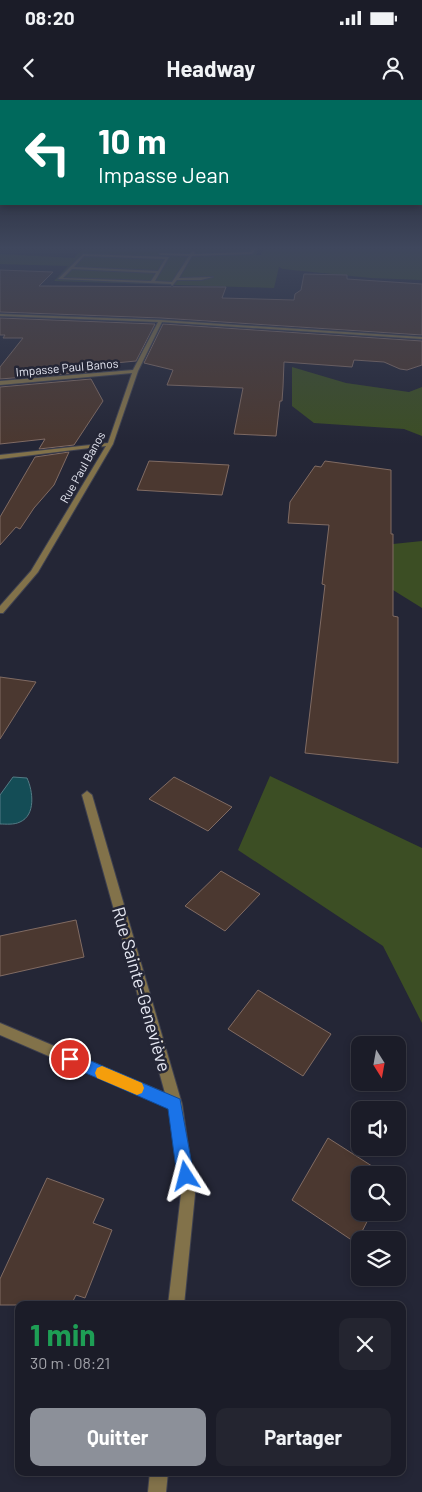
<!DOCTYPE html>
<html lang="fr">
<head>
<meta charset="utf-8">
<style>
	body { margin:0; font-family:Barlow,sans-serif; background:#242530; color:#f1f3f6; height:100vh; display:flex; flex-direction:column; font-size:19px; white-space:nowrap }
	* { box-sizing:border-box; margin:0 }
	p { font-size:16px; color:#a0a1a8 }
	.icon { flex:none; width:28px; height:28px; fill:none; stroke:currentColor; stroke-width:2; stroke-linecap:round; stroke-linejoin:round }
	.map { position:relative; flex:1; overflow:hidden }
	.drawer { position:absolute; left:15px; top:1201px; width:391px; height:175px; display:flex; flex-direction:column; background:#1b1c28; border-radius:10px; box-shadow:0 2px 8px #0003,0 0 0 1px #393a45 }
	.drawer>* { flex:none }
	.banner { position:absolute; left:0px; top:0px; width:422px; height:105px; box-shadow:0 2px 8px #0003,0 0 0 1px #393a45; background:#00695c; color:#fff; overflow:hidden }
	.needle { width:32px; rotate:169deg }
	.controls { position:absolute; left:351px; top:936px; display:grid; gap:10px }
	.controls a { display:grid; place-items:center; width:55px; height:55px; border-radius:10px; background:#1b1c28; box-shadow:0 2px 8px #0003,0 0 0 1px #393a45; font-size:25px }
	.pin { position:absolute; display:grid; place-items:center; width:42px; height:42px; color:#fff; margin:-21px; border:2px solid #fff; border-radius:50%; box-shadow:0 1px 5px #0007 }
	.me { position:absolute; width:55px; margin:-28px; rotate:351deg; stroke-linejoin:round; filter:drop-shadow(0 0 4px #0008) }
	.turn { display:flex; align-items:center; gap:18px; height:105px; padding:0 15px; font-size:22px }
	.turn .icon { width:65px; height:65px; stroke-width:2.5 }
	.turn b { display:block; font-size:35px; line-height:42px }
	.round { display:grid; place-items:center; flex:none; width:52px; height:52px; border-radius:10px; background:#242530 }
	.head { display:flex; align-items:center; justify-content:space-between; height:85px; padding:0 15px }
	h1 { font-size:30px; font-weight:700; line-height:38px; color:#1e9e55 }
	.cta { display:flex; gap:10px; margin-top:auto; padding:10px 15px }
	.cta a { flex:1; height:58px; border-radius:10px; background:#8c9099; color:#fff; font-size:20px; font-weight:700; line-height:58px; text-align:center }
	.cta a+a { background:#242530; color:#f1f3f6 }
	.status { display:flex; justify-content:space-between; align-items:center; height:35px; padding:0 25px; background:#1b1c28; direction:ltr }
	.status svg { height:14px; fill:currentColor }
	header { display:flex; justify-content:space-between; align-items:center; height:65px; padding:0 15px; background:#1b1c28; font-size:22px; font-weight:700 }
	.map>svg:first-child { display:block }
	.green { fill:#3c4e24 }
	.water { fill:#144d56; stroke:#537b85 }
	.building { fill:#4b3830; stroke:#806b63 }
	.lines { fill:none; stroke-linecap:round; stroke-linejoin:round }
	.lane-casing { stroke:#3f4150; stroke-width:2 }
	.street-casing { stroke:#3f4150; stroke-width:2 }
	.lane { fill:#82724a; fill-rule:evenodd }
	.street { fill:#82724a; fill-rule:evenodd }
	.route { fill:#1a73e8; stroke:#114b97 }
	.slow { fill:#f59e0b }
	.labels { text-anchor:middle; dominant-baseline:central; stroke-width:5; stroke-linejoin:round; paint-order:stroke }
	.far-street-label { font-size:12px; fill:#e5e7f2; stroke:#242636 }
	.near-street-label { font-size:18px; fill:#e5e7f2; stroke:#242636 }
</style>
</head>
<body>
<div class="status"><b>08:20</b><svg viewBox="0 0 49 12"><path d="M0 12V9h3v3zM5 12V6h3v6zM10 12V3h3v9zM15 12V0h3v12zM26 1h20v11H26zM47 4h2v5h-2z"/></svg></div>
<header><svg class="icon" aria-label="back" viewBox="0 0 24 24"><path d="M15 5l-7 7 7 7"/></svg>Headway<svg class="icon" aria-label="person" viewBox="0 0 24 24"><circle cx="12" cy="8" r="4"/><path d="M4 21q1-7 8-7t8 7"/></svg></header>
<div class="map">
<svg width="422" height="1392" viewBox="0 0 422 1392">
	<rect width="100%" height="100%" fill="#242636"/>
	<!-- green -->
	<g class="green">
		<polygon points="83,149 258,149 256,155 261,155 263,149 422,149 422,180 371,178 283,169 279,167 274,188 54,181 68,166 0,164 0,154 74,158"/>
		<polygon points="292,267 346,283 409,292 422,287 422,336 404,329 314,323 292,306"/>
		<polygon points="422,441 422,508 393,490 393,444"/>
		<polygon points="270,676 422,748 422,923 383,846 238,750"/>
	</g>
	<!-- water -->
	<path class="water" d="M 13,677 L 27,678 C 33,691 36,715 20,722 C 14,725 6,724 0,724 L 0,695 Z"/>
	<!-- building -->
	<g class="building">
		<polygon points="0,170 53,172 39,186 226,187 222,198 294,200 295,194 301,190 304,174 347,175 347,179 422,184 422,235 161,218 0,212"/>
		<polygon points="0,218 155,224 136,261 84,266 88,272 0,279 0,267 23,238 3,238 5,235 0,235"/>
		<polygon points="163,224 422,241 422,265 407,270 400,269 384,262 354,260 352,267 284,262 283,287 282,301 280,301 276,336 234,334 243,288 167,285 173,270 144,263"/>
		<polygon points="91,279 103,301 74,345 39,349 45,339 0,344 0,287"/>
		<polygon points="69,352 54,385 34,408 20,429 16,427 0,445 0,417 35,357"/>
		<polygon points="149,361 229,365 222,395 137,390"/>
		<polygon points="325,361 391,370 391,434 393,434 393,516 398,517 398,663 305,653 325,485 322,484 329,425 288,423 290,402 315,366 321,367"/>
		<polygon points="0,577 36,582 0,639"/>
		<polygon points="174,677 232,707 208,731 149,699"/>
		<polygon points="221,771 260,794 225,831 185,806"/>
		<polygon points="76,820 84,857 0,876 0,836"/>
		<polygon points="258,890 331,934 303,976 228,929"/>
		<polygon points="328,1038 386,1075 360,1075 360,1112 372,1112 356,1143 292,1100"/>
		<polygon points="47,1078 104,1099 93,1123 112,1130 85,1198 76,1195 71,1205 0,1205 0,1179"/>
	</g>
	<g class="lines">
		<defs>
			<path id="lane" d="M 252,149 L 256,149 L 252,154 L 192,156 L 179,178 L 213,177 L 201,180 L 177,180 L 172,186 L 171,184 L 58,179 L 83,154 L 169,157 L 155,181 L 172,182 L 189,156 L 160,155 L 159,153 L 190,154 L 193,151 L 195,152 L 194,154 L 251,152 ZM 84,156 L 165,159 L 158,171 L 74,167 ZM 72,169 L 156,173 L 151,181 L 63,178 Z"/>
			<g id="street">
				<polygon points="0,214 161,220 422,237 422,239 162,222 138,271 113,344 38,472 3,513 0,513 0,506 31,471 106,346 0,359 0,355 108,343 132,273 0,285 0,281 133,270 158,222 0,216"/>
				<polygon points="87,691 92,695 182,1004 195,1094 184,1205 168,1205 181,1094 169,1008 0,935 0,923 165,993 82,695"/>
				<polygon points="150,1372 168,1372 166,1392 148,1392"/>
			</g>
		</defs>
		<!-- lane casing -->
		<use href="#lane" class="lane-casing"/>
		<!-- street casing -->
		<use href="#street" class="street-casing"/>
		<!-- lane -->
		<use href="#lane" class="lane"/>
		<!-- street -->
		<use href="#street" class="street"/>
	</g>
	<!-- sky -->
	<linearGradient id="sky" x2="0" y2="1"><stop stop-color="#14151e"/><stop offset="0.43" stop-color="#3f475d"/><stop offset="1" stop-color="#3f475d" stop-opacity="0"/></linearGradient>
	<rect width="422" height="344" fill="url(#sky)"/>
	<!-- route -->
	<polygon class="route" points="70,952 180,999 194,1076 191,1082 186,1084 180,1082 177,1076 168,1009 65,964 62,959 65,954"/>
	<!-- slow -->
	<polygon class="slow" points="102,966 142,983 144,988 142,993 137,995 97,978 95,973 97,968"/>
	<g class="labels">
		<!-- far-street labels -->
		<g class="far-street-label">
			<text transform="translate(67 267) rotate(-5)">Impasse Paul Banos</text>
			<text transform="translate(82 367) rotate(-61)">Rue Paul Banos</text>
		</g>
		<!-- near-street labels -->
		<g class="near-street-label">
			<text transform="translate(142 889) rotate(74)">Rue Sainte-Geneviève</text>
		</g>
	</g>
</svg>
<div class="controls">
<a><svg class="needle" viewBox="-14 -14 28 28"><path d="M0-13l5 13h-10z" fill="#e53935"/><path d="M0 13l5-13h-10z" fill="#a0a1a8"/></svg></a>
<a><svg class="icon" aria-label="sound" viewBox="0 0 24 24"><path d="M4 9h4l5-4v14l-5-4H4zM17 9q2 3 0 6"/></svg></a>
<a><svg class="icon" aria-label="search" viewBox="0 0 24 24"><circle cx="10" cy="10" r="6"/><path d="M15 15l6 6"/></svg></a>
<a><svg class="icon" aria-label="layers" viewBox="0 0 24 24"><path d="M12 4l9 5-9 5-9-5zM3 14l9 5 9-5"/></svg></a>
</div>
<div class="pin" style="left:70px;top:959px;background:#d93025"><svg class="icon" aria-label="arrive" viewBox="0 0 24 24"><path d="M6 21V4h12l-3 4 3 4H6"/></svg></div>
<svg class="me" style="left:186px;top:1076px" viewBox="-20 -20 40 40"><path d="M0-17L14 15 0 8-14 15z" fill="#1a73e8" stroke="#fff" stroke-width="4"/></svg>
<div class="banner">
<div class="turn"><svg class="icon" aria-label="left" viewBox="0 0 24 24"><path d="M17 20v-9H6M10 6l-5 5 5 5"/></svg><div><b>10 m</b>Impasse Jean</div></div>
</div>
<section class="drawer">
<div class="head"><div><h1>1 min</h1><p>30 m · 08:21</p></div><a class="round"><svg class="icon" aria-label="close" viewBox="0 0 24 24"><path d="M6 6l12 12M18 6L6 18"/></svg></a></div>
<div class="cta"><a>Quitter</a><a>Partager</a></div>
</section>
</div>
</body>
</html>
